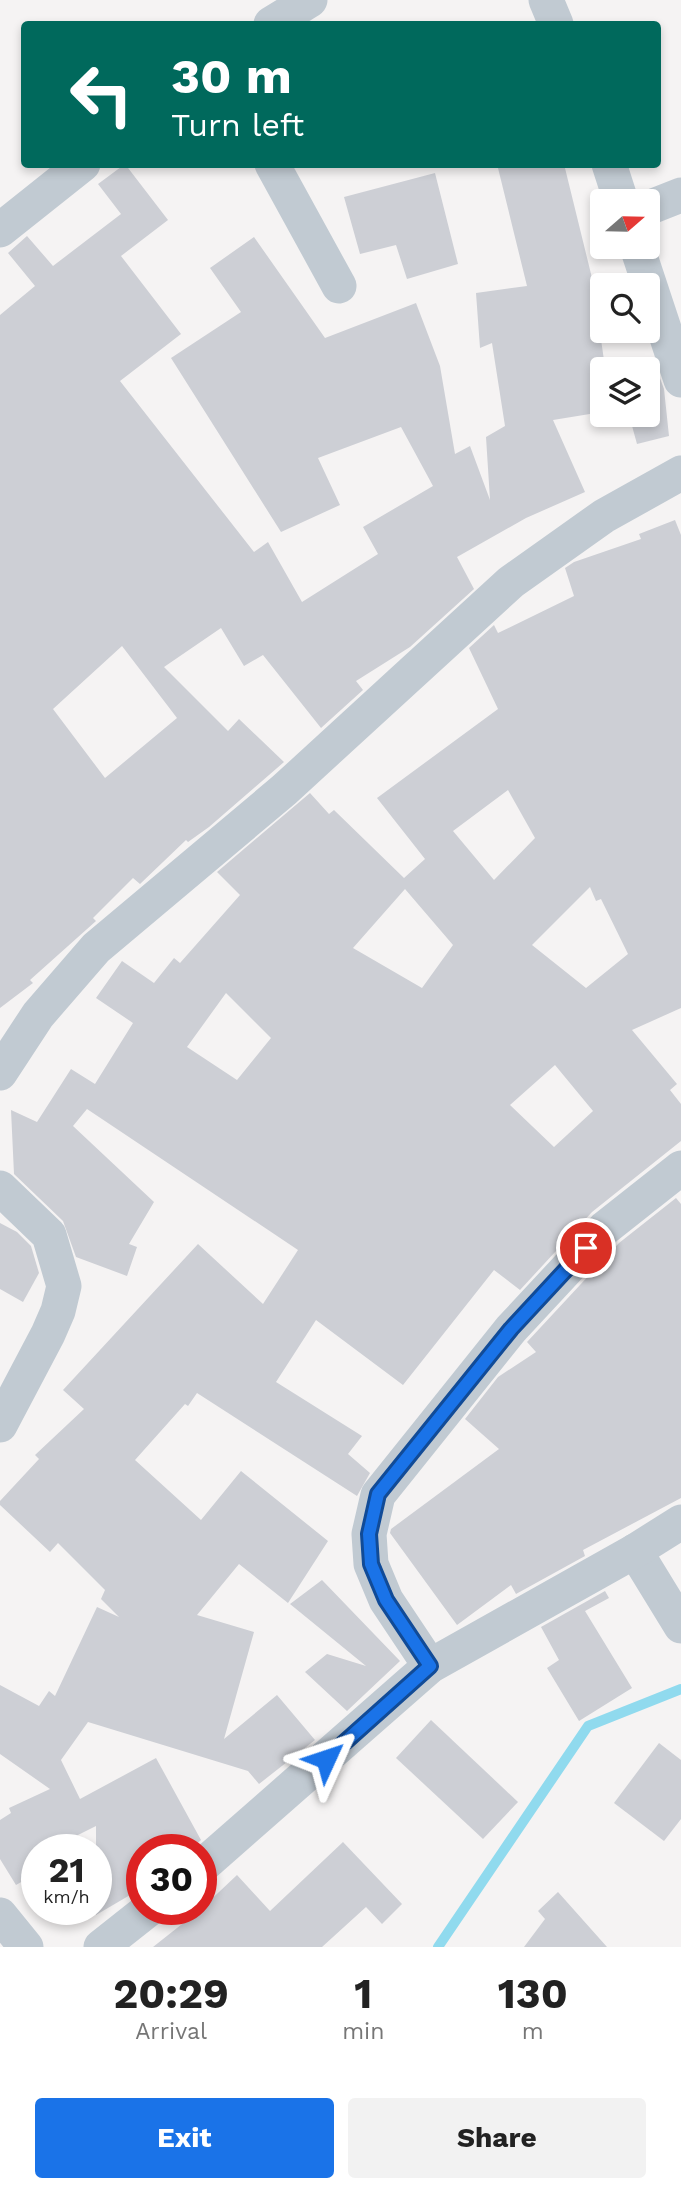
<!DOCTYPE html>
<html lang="en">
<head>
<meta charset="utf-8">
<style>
	body { margin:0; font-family:"Work Sans",sans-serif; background:#f2f2f2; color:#222; height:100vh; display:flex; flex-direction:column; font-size:26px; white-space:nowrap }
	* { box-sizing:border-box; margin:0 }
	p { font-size:23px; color:#767676 }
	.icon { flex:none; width:38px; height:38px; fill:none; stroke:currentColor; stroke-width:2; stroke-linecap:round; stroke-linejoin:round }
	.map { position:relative; height:1947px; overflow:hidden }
	.side { display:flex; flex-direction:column; background:#fff; flex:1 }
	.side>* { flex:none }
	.hud { position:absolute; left:21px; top:21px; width:640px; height:147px; border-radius:7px; box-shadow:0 4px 10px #0003; background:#00695c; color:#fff; overflow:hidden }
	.needle { width:46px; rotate:70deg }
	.fabs { position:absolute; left:590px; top:189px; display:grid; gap:14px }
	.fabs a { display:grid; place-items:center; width:70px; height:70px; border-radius:7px; background:#fff; box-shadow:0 4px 10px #0003; font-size:35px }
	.speed { position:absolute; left:21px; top:1834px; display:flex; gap:14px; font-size:35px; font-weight:700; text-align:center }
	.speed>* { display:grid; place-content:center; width:91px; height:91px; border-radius:50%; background:#fff; box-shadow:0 4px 10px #0003; line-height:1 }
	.speed small { font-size:18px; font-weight:400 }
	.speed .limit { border:10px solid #d22; background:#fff; color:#111 }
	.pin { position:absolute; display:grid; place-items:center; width:60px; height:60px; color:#fff; margin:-30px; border:4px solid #fff; border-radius:50%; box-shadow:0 2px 7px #0007 }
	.me { position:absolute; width:77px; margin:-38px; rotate:48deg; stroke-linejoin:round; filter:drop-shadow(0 0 5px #0008) }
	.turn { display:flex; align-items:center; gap:24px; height:147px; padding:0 35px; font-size:32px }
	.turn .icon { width:91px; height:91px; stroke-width:2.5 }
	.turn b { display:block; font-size:49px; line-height:60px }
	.eta { display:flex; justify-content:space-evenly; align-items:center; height:119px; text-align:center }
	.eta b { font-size:42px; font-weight:700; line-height:49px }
	.primary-button { display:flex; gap:14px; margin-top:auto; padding:14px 35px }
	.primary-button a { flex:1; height:80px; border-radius:7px; background:#1a73e8; color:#fff; font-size:28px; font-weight:700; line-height:80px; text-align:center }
	.primary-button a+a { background:#f2f2f2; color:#222 }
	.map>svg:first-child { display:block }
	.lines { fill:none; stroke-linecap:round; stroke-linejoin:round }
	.stream { stroke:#90daee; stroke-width:10 }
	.building { fill:#cdcfd5; fill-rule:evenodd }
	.street { stroke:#c1cad2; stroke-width:35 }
	.route-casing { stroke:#114b97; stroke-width:18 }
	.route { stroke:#1a73e8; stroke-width:12 }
</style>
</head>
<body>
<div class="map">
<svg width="681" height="1947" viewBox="0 0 681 1947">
	<rect width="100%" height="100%" fill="#f5f3f3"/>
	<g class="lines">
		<!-- stream -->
		<polyline class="stream" points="438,1947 588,1726 681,1689"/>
	</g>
	<!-- building -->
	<g class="building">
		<path d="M 125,164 L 168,220 L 121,256 L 181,334 L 120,381 L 254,552 L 268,542 L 302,602 L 378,554 L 363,527 L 433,486 L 401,427 L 318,458 L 340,505 L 281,532 L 171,358 L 241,312 L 210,268 L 254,237 L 325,338 L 416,303 L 440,366 L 455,454 L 470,446 L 490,500 L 486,437 L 505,426 L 492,343 L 480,348 L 476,293 L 527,286 L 497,164 L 564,164 L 592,278 L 605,367 L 654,362 L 664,389 L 669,436 L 637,444 L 629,415 L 648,415 L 648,369 L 602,369 L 602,412 L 553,420 L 585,492 L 526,518 L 457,557 L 474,589 L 410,647 L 356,681 L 363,690 L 321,728 L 263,655 L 244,666 L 221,628 L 164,667 L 228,731 L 239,719 L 284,762 L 209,827 L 188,842 L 186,840 L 140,884 L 133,878 L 93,918 L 96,921 L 30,980 L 33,983 L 0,1008 L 0,315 L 35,286 L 8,253 L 27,236 L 53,266 L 121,214 L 98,184 ZM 122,646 L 177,718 L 105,778 L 53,709 Z"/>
		<polygon points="435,173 458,264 407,279 396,245 360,254 344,197"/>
		<path d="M 675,520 L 681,535 L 681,1008 L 632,1030 L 677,1084 L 670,1090 L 681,1104 L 681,1141 L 592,1212 L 520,1290 L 494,1270 L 403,1385 L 316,1320 L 276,1382 L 362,1436 L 348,1454 L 370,1473 L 357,1496 L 197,1393 L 188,1406 L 185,1404 L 135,1460 L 201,1520 L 241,1471 L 328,1541 L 288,1603 L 239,1564 L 197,1615 L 254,1632 L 224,1739 L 277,1695 L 315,1740 L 259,1784 L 248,1771 L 88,1722 L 61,1760 L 80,1799 L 156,1758 L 201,1840 L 190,1850 L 142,1850 L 142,1888 L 96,1915 L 96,1826 L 48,1850 L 37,1850 L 37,1873 L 16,1885 L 0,1859 L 0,1820 L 11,1813 L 9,1808 L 50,1789 L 0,1754 L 0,1685 L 39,1706 L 49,1691 L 55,1696 L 97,1607 L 119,1617 L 101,1599 L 105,1590 L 58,1543 L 50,1552 L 0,1505 L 0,1501 L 39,1459 L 35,1455 L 84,1409 L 63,1390 L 198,1244 L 263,1304 L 298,1250 L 87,1109 L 73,1126 L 154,1202 L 129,1244 L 137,1247 L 127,1276 L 76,1257 L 63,1221 L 14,1174 L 11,1110 L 37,1122 L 71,1069 L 95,1084 L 133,1023 L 96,998 L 122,961 L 154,983 L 174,958 L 180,963 L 240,895 L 217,872 L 310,793 L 329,814 L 334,810 L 404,878 L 425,859 L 377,798 L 498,709 L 469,648 L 494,625 L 498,633 L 574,596 L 565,568 L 574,562 L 641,539 L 639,534 ZM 508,790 L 535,838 L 494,880 L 453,831 ZM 590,887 L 596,901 L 601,899 L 628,954 L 586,988 L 532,945 ZM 405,889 L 453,945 L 422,988 L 353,948 ZM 226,993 L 271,1038 L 237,1080 L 187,1047 ZM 555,1065 L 593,1111 L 554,1147 L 510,1105 Z"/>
		<polygon points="676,1198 681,1204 681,1498 583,1550 585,1556 516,1594 511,1585 457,1625 390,1533 391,1529 499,1449 465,1419 498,1377 536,1352 527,1342 619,1243"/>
		<polygon points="0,1223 17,1232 31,1246 39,1273 23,1302 0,1289"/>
		<polygon points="322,1580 400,1661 347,1711 305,1672 327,1654 366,1666 290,1604"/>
		<polygon points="605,1591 609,1598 585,1611 632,1688 579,1721 547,1668 559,1660 541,1627"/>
		<polygon points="431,1720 518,1802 483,1839 396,1758"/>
		<polygon points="659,1743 681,1760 681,1819 664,1841 614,1803"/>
		<polygon points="343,1842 402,1904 382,1924 366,1907 322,1947 153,1947 201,1909 237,1875 270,1911"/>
		<polygon points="558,1892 607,1947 524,1947 545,1919 538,1911"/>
	</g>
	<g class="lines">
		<!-- street -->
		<g class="street">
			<polyline points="546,0 556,24"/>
			<polyline points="271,24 310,0"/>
			<polyline points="272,164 339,286"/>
			<polyline points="609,164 621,201"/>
			<polyline points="648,208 681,195"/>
			<polyline points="0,230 83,164"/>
			<polyline points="637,247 681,380"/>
			<polyline points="0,1073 38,1015 96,948 284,790 511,582 604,516 681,473"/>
			<polyline points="0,1188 49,1235 64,1286 58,1311 48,1334 0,1425"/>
			<polyline points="635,1551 681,1626"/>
			<polyline points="430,1666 386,1600 371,1564 369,1534 378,1495 511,1329 605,1228 681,1168"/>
			<polyline points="201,1867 430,1666 635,1551 681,1522"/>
			<polyline points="0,1915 26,1947"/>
			<polyline points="101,1947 149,1909"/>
		</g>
	</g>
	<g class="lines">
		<defs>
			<polyline id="route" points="326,1759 430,1666 386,1600 371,1564 369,1534 378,1494 511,1329 586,1248"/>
		</defs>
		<!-- route casing -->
		<use href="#route" class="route-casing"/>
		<!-- route -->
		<use href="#route" class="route"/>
	</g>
</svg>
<div class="fabs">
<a><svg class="needle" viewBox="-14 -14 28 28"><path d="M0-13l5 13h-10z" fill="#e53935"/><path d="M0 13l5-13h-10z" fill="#767676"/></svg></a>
<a><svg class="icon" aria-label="search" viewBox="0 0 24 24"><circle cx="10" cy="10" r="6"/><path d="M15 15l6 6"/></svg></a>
<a><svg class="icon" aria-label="layers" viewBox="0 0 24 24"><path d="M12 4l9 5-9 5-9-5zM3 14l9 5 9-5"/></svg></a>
</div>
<div class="speed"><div>21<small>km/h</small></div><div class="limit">30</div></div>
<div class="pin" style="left:586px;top:1248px;background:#d93025"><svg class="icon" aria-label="arrive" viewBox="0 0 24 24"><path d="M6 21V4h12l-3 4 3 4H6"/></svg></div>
<svg class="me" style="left:326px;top:1759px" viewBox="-20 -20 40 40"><path d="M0-17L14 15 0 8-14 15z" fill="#1a73e8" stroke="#fff" stroke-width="4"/></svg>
<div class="hud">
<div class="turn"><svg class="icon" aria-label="left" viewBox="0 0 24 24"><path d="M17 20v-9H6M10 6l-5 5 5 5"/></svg><div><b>30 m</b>Turn left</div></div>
</div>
</div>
<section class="side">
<div class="eta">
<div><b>20:29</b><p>Arrival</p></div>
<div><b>1</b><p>min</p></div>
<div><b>130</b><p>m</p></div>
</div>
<div class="primary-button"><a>Exit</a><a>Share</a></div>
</section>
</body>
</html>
